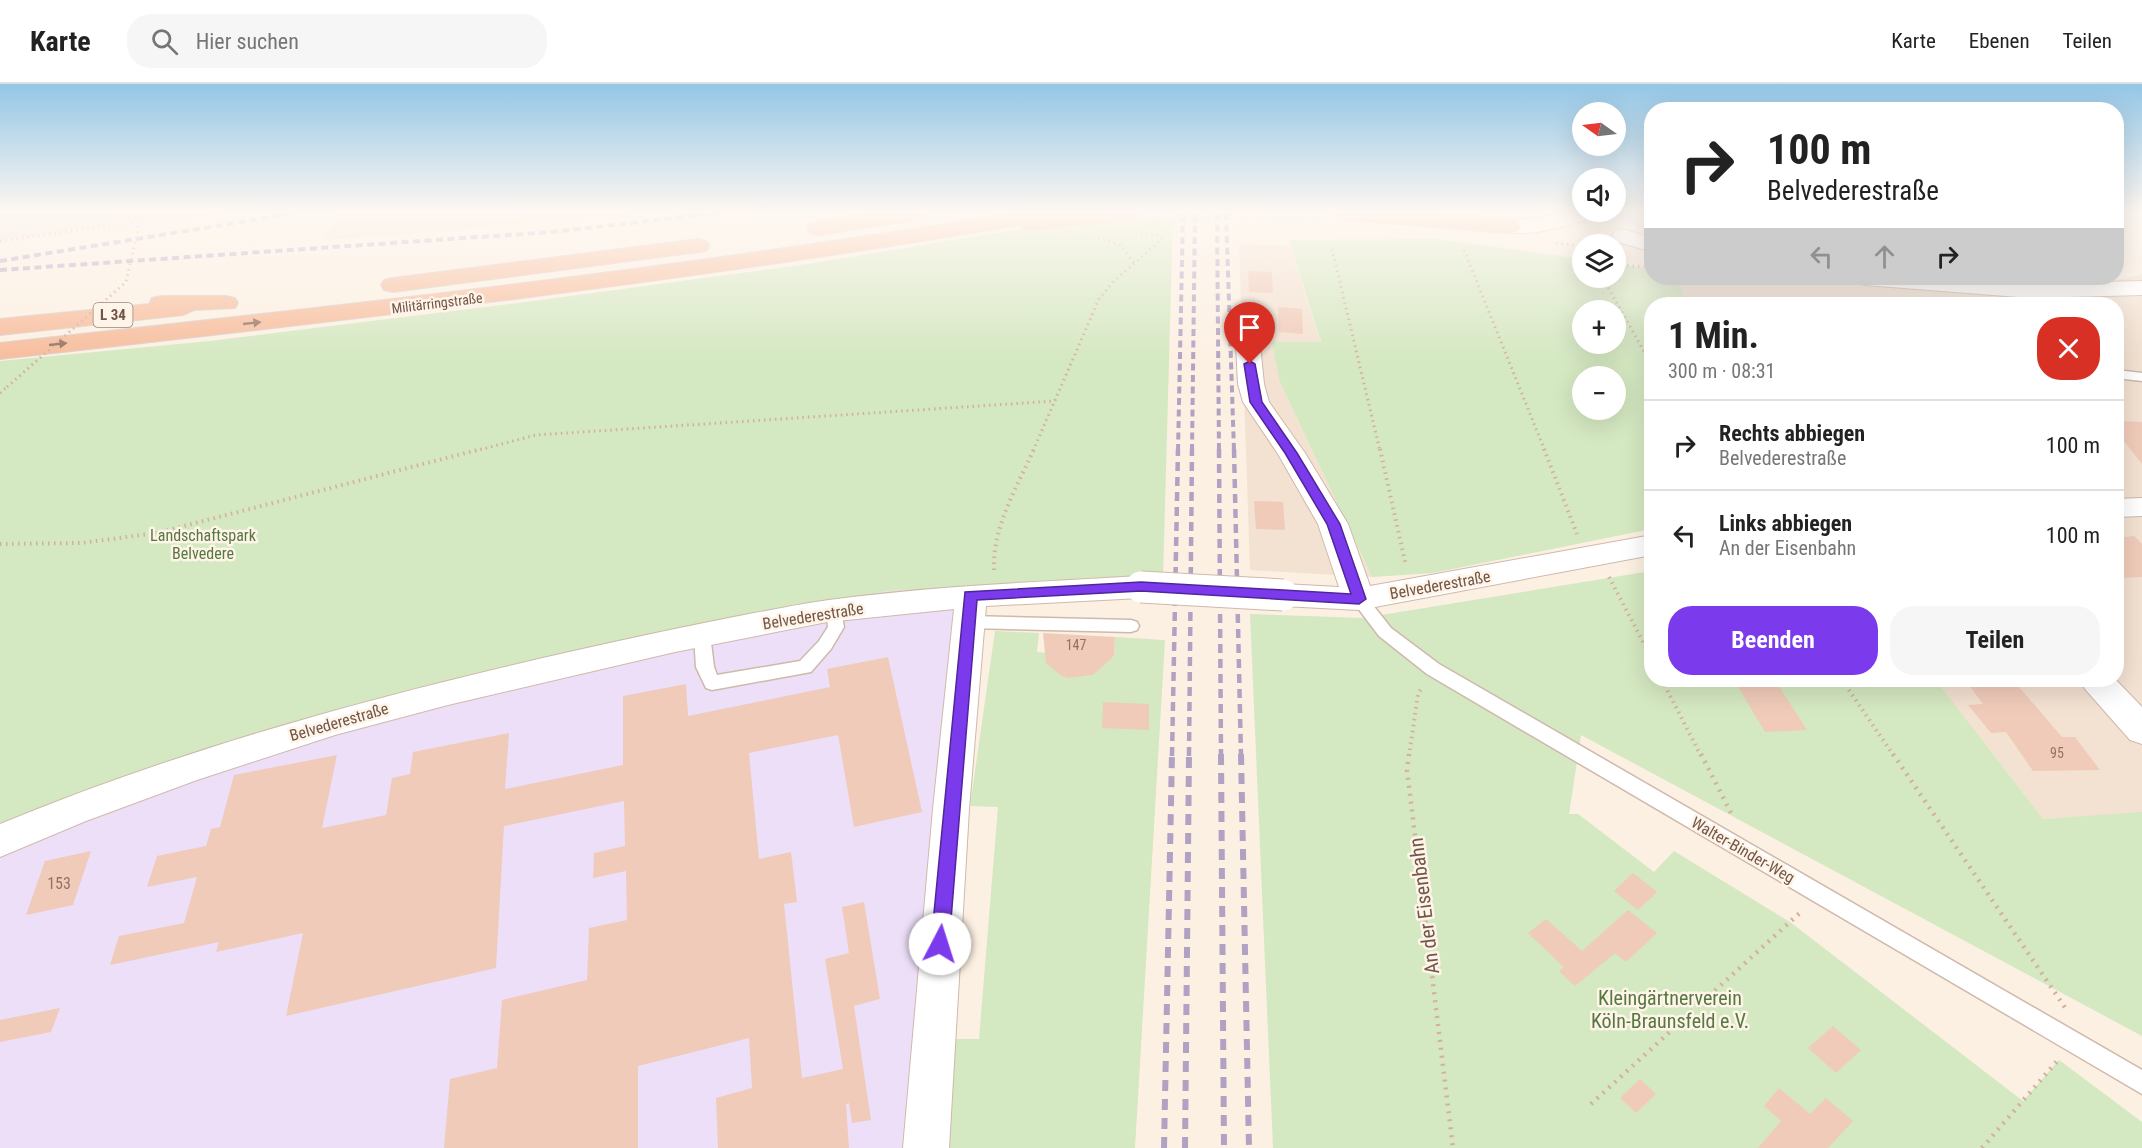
<!DOCTYPE html>
<html lang="de">
<head>
<meta charset="utf-8">
<style>
	body { margin:0; font-family:"Roboto Condensed",sans-serif; background:#f6f6f6; color:#222; height:100vh; display:flex; flex-direction:column; font-size:22px; white-space:nowrap }
	* { box-sizing:border-box; margin:0 }
	p { font-size:20px; color:#767676 }
	.icon { flex:none; width:33px; height:33px; fill:none; stroke:currentColor; stroke-width:2; stroke-linecap:round; stroke-linejoin:round }
	.map { position:relative; flex:1; overflow:hidden }
	.details { position:absolute; left:1644px; top:213px; width:480px; height:390px; display:flex; flex-direction:column; background:#fff; border-radius:24px; box-shadow:0 6px 24px #0002 }
	.details>* { flex:none }
	.hud { position:absolute; left:1644px; top:18px; width:480px; height:183px; border-radius:24px; box-shadow:0 6px 24px #0002; background:#fff; color:#222; overflow:hidden }
	.needle { width:39px; rotate:284deg }
	.controls { position:absolute; left:1572px; top:18px; display:grid; gap:12px }
	.controls a { display:grid; place-items:center; width:54px; height:54px; border-radius:50%; background:#fff; box-shadow:0 6px 24px #0002; font-size:30px }
	.pin { position:absolute; display:grid; place-items:center; width:51px; height:51px; color:#fff; margin:-62px -26px; border-radius:50% 50% 50% 0; rotate:-45deg; box-shadow:0 0 6px #0007 }
	.pin .icon { rotate:45deg }
	.me { position:absolute; width:66px; margin:-33px; rotate:5deg; stroke-linejoin:round; filter:drop-shadow(0 0 4px #0008) }
	.turn { display:flex; align-items:center; gap:21px; height:126px; padding:0 24px; font-size:27px }
	.turn .icon { width:78px; height:78px; stroke-width:2.5 }
	.turn b { display:block; font-size:42px; line-height:51px }
	.lanes { display:flex; align-items:center; height:57px; padding:0 24px; background:#0003; justify-content:center; gap:30px; direction:ltr }
	.lanes .off { opacity:.35 }
	.round { display:grid; place-items:center; flex:none; width:63px; height:63px; border-radius:24px; background:#f6f6f6 }
	.summary { display:flex; align-items:center; justify-content:space-between; height:102px; padding:0 24px }
	h1 { font-size:36px; font-weight:700; line-height:45px }
	.primary-button { display:flex; gap:12px; margin-top:auto; padding:12px 24px }
	.primary-button a { flex:1; height:69px; border-radius:24px; background:#7c3aed; color:#fff; font-size:24px; font-weight:700; line-height:69px; text-align:center }
	.primary-button a+a { background:#f6f6f6; color:#222 }
	ul { padding:0; list-style:none }
	li { display:flex; align-items:center; gap:18px; height:90px; padding:0 24px; border-top:2px solid #e0e0e0 }
	li div { flex:1 }
	li b { display:block; font-size:22px }
	li em { font-style:normal }
	header { display:flex; align-items:center; gap:36px; box-sizing:border-box; height:84px; padding:0 30px; background:#fff; border-bottom:2px solid #e0e0e0 }
	header strong { font-size:28px }
	nav { display:flex; gap:33px; margin-inline-start:auto; font-size:21px }
	.search { width:420px; height:54px; background:#f6f6f6; display:flex; align-items:center; gap:15px; box-sizing:border-box; padding:0 21px; border-radius:24px; color:#767676; font-size:22px }
	.map>svg:first-child { display:block }
	.residential { fill:#f3e1d1 }
	.commercial { fill:#fcded6 }
	.industrial { fill:#ebe2dd }
	.education { fill:#eddff8 }
	.green { fill:#d4e8c1; fill-rule:evenodd }
	.building { fill:#f0cbba }
	.lines { fill:none; stroke-linecap:round; stroke-linejoin:round }
	.service-casing { stroke:#cfb9ac; stroke-width:3 }
	.minor-casing { stroke:#cfb9ac; stroke-width:2 }
	.secondary-casing { stroke:#d1b8a9; stroke-width:2 }
	.trunk-casing { stroke:#d8cfcc; stroke-width:2 }
	.path-far2 { stroke:#d5af9e; stroke-width:3; stroke-dasharray:1.5 4; stroke-linecap:butt }
	.path-far1 { stroke:#d5af9e; stroke-width:4; stroke-dasharray:1.5 4.5; stroke-linecap:butt }
	.path { stroke:#d5af9e; stroke-width:4.5; stroke-dasharray:2 6; stroke-linecap:butt }
	.service { fill:#fff; fill-rule:evenodd }
	.minor { fill:#fff; fill-rule:evenodd }
	.secondary { fill:#fff; fill-rule:evenodd }
	.trunk { fill:#f7bc9b; fill-rule:evenodd }
	.rail-far2 { stroke:#b1a2c4; stroke-width:4; stroke-dasharray:7 4.5; stroke-linecap:butt }
	.rail-far1 { stroke:#b1a2c4; stroke-width:4.5; stroke-dasharray:9 6; stroke-linecap:butt }
	.rail { stroke:#b1a2c4; stroke-width:6; stroke-dasharray:11 8; stroke-linecap:butt }
	.minor-bridge-casing { stroke:#cfb9ac; stroke-width:33; stroke-linecap:butt }
	.path-bridge { stroke:#d5af9e; stroke-width:3; stroke-dasharray:1.5 4; stroke-linecap:butt }
	.minor-bridge { stroke:#fff; stroke-width:31 }
	.oneway { fill:#936f5e }
	.route { fill:#7c3aed; stroke:#51269a; stroke-width:1.5 }
	.labels { text-anchor:middle; dominant-baseline:central; stroke-width:5; stroke-linejoin:round; paint-order:stroke }
	.far-street-label { font-size:14px; fill:#725549; stroke:#fff4e8 }
	.number-label { font-size:14px; fill:#927265 }
	.shield { fill:#fff4e8; stroke:#9c8579; stroke-width:1.5 }
	.shield-label { font-size:15px; font-weight:bold; fill:#725549 }
	.park-label { font-size:16px; fill:#567842; stroke:#fff4e8 }
	.street-label { font-size:16px; fill:#725549; stroke:#fff4e8 }
	.near-number-label { font-size:16px; fill:#927265 }
	.near-street-label { font-size:20px; fill:#725549; stroke:#fff4e8 }
	.near-park-label { font-size:20px; fill:#567842; stroke:#fff4e8 }
</style>
</head>
<body>
<header>
<strong>Karte</strong>
<div class="search"><svg class="icon" aria-label="search" viewBox="0 0 24 24"><circle cx="10" cy="10" r="6"/><path d="M15 15l6 6"/></svg>Hier suchen</div>
<nav><a>Karte</a><a>Ebenen</a><a>Teilen</a></nav>
</header>
<div class="map">
<svg width="2142" height="1064" viewBox="0 0 2142 1064">
	<rect width="100%" height="100%" fill="#fcf0e2"/>
	<!-- residential -->
	<g class="residential">
		<polygon points="344,129 661,129 325,156 337,130"/>
		<polygon points="1239,160 1290,162 1321,259 1280,298 1372,493 1250,486"/>
		<polygon points="2142,190 2142,730 2043,735 1936,596 2116,596 2116,220 1689,220 1676,194 1870,194 2103,200"/>
	</g>
	<!-- commercial -->
	<polygon class="commercial" points="113,129 228,129 106,149"/>
	<!-- industrial -->
	<polygon class="industrial" points="0,129 113,129 109,141 0,156"/>
	<!-- education -->
	<g class="education">
		<polygon points="1618,129 1651,129 1651,147 1614,135"/>
		<polygon points="961,503 919,1064 0,1064 0,763 242,658 584,569 887,507"/>
	</g>
	<!-- green -->
	<g class="green">
		<polygon points="1173,132 1163,494 887,507 584,569 242,658 0,763 0,277 210,257 518,219 808,180 1049,140"/>
		<path d="M 1437,155 L 1582,175 L 1582,194 L 1616,194 L 1616,180 L 1651,185 L 1652,194 L 1676,194 L 1689,220 L 1652,220 L 1651,445 L 1433,489 L 1372,493 L 1280,298 L 1272,258 L 1321,258 L 1289,156 ZM 1582,226 L 1616,226 L 1616,260 L 1582,260 ZM 1582,292 L 1616,292 L 1616,326 L 1582,326 Z"/>
		<polygon points="1651,487 1652,596 1936,596 2043,735 2142,728 2142,952 1581,651 1569,730 1578,730 1654,788 1674,767 1790,838 2023,1017 2059,976 2142,1038 2142,1064 1273,1064 1250,530 1363,534"/>
		<polygon points="995,547 1039,549 1037,568 1107,573 1114,573 1115,553 1165,556 1135,1064 940,1064 946,955 979,955 998,723 970,722"/>
	</g>
	<!-- building -->
	<g class="building">
		<polygon points="1248,187 1272,188 1273,209 1249,208"/>
		<polygon points="1278,223 1302,225 1303,250 1279,248"/>
		<polygon points="2116,337 2142,338 2142,380 2116,347"/>
		<polygon points="1254,417 1283,418 1285,446 1256,445"/>
		<polygon points="2134,452 2142,460 2142,493 2116,494 2116,454"/>
		<polygon points="1043,549 1115,553 1114,572 1093,591 1068,594 1060,591 1046,579"/>
		<polygon points="888,573 922,728 854,743 838,651 749,669 759,775 791,768 797,818 784,820 802,994 843,985 825,875 849,869 842,823 864,818 880,915 854,922 871,1036 852,1039 849,1019 846,1020 849,1064 718,1064 716,1014 752,1004 749,954 638,982 638,1064 444,1064 450,995 497,984 502,916 587,896 589,844 627,836 626,787 593,794 594,769 625,762 624,717 504,742 496,884 286,932 303,849 216,868 219,858 110,881 119,852 184,839 197,793 147,803 157,772 206,762 211,745 220,743 234,691 337,671 322,744 386,731 392,694 410,690 413,668 509,649 505,705 623,681 623,612 686,600 688,632 830,603 827,585"/>
		<polygon points="1734,596 1775,596 1807,646 1765,648"/>
		<polygon points="1965,596 2013,596 2062,653 2075,653 2100,686 2033,687 2006,648 1991,649 1968,621 1983,620"/>
		<polygon points="1103,618 1149,620 1149,646 1102,644"/>
		<polygon points="91,767 73,821 26,831 45,777"/>
		<polygon points="1633,789 1657,808 1638,826 1614,807"/>
		<polygon points="1628,826 1657,849 1626,878 1615,869 1575,902 1559,887 1564,883 1528,849 1546,835 1582,867"/>
		<polygon points="60,924 51,948 0,958 0,936"/>
		<polygon points="1833,942 1861,966 1836,989 1808,964"/>
		<polygon points="1640,995 1656,1010 1636,1029 1620,1014"/>
		<polygon points="1779,1004 1810,1030 1826,1014 1853,1037 1828,1064 1758,1064 1781,1037 1764,1022"/>
	</g>
	<g class="lines">
		<defs>
			<g id="service">
				<polygon points="2116,286 2142,289 2142,297 2116,294"/>
				<polygon points="1359,509 1365,511 1391,544 1439,580 2142,986 2142,1010 1427,590 1379,552 1351,515 1353,511"/>
				<polygon points="834,520 840,522 844,543 831,565 811,588 712,606 706,604 696,583 694,551 696,547 708,547 710,551 714,583 717,591 800,577 819,557 828,543 826,526 828,522"/>
				<polygon points="970,532 1131,536 1137,538 1139,542 1137,546 1131,548 970,544 964,542 962,538 964,534"/>
			</g>
			<g id="minor">
				<polygon points="1623,145 1652,154 1652,168 1615,157 1612,152 1615,147"/>
				<polygon points="1854,194 1947,194 2031,200 2142,197 2142,211 2031,214 1865,201 1857,199"/>
				<polygon points="1251,221 1259,223 1263,228 1260,261 1264,300 1269,318 1305,369 1348,440 1370,502 1652,451 1652,471 1359,526 1283,522 1272,519 1268,511 1272,503 1283,500 1339,503 1318,440 1278,370 1243,318 1238,300 1236,261 1239,228 1243,223"/>
				<polygon points="2142,414 2142,432 2116,433 2116,415"/>
				<path d="M 1141,492 L 1152,495 L 1156,503 L 1152,511 L 1141,514 L 986,522 L 969,725 L 949,1064 L 903,1064 L 933,725 L 954,525 L 827,538 L 675,568 L 448,621 L 335,651 L 197,696 L 86,737 L 0,773 L 0,740 C 184,664 375,612 569,568 C 631,554 692,541 754,529 C 779,525 804,519 829,516 C 933,502 1037,498 1141,492 Z"/>
				<polygon points="2080,596 2116,596 2142,623 2142,660 2130,656 2085,605"/>
			</g>
			<path id="secondary" d="M 1561,129 L 1595,129 L 1592,134 C 1563,142 1532,154 1502,147 L 1499,142 L 1502,137 L 1542,134 Z"/>
			<g id="trunk">
				<polygon points="873,129 926,129 923,134 915,136 818,151 810,149 807,144 810,139 818,137"/>
				<path d="M 1012,129 L 1138,129 L 1135,134 L 1127,136 L 1028,146 L 1018,141 C 681,199 340,237 0,275 L 0,259 C 338,222 676,185 1012,129 Z"/>
				<polygon points="1334,129 1427,129 1510,135 1518,137 1521,142 1518,147 1510,149 1345,136 1337,134"/>
				<polygon points="698,155 706,157 710,162 706,167 393,208 384,206 381,201 384,196 393,194"/>
				<polygon points="161,212 226,212 235,214 238,219 235,224 194,226 183,231 0,251 0,235 149,220 152,214"/>
			</g>
		</defs>
		<!-- service casing -->
		<use href="#service" class="service-casing"/>
		<!-- minor casing -->
		<use href="#minor" class="minor-casing"/>
		<!-- secondary casing -->
		<use href="#secondary" class="secondary-casing"/>
		<!-- trunk casing -->
		<use href="#trunk" class="trunk-casing"/>
		<!-- path-far2 -->
		<g class="path-far2">
			<polyline points="168,129 125,136 124,140 191,129"/>
			<polyline points="1147,139 1241,134 1322,134"/>
			<polyline points="1098,154 1120,161 1134,179"/>
			<polyline points="0,157 110,142 124,133 142,130"/>
			<polyline points="1556,159 1582,162"/>
			<polyline points="1332,165 1380,367"/>
			<polyline points="1464,166 1545,367"/>
			<polyline points="1616,181 1652,183"/>
			<polyline points="1603,194 1652,282"/>
			<polyline points="0,309 7,303"/>
			<polyline points="475,367 536,351 1055,317"/>
			<polyline points="1033,367 1099,215 1114,197 1162,155 1156,150 1136,150"/>
		</g>
		<!-- path-far1 -->
		<g class="path-far1">
			<polyline points="1380,365 1406,482"/>
			<polyline points="1544,365 1577,450"/>
			<polyline points="0,460 81,459 157,449 481,365"/>
			<path d="M 994,486 C 992,444 1017,403 1034,365"/>
			<polyline points="1609,493 1652,575"/>
			<polyline points="1662,596 1701,672"/>
			<polyline points="1842,596 1894,672"/>
			<polyline points="1409,672 1418,610 1423,602"/>
		</g>
		<!-- path -->
		<g class="path">
			<polyline points="1409,670 1407,686 1453,1064"/>
			<polyline points="1701,670 1733,733"/>
			<polyline points="1893,670 2066,925"/>
			<polyline points="1591,1020 1803,826"/>
			<polyline points="1982,1064 2058,976"/>
		</g>
		<!-- service -->
		<use href="#service" class="service"/>
		<!-- minor -->
		<use href="#minor" class="minor"/>
		<!-- secondary -->
		<use href="#secondary" class="secondary"/>
		<!-- trunk -->
		<use href="#trunk" class="trunk"/>
		<!-- rail-far2 -->
		<g class="rail-far2">
			<polyline points="1217,129 1219,367"/>
			<polyline points="1226,129 1234,367"/>
			<polyline points="0,177 296,129"/>
			<polyline points="0,186 551,148 718,129"/>
			<polyline points="1178,367 1183,129"/>
			<polyline points="1192,367 1195,129"/>
		</g>
		<!-- rail-far1 -->
		<g class="rail-far1">
			<polyline points="1219,365 1221,672"/>
			<polyline points="1234,365 1241,672"/>
			<polyline points="1172,672 1178,365"/>
			<polyline points="1189,672 1192,365"/>
		</g>
		<!-- rail -->
		<g class="rail">
			<polyline points="1221,670 1224,1064"/>
			<polyline points="1241,670 1249,1064"/>
			<polyline points="1164,1064 1172,670"/>
			<polyline points="1185,1064 1189,670"/>
		</g>
		<defs>
			<polyline id="minor-bridge" points="1141,503 1283,511"/>
		</defs>
		<!-- minor-bridge casing -->
		<use href="#minor-bridge" class="minor-bridge-casing"/>
		<!-- path-bridge -->
		<polyline class="path-bridge" points="7,303 126,198 140,137"/>
		<!-- minor-bridge -->
		<use href="#minor-bridge" class="minor-bridge"/>
	</g>
	<!-- one-way arrows -->
	<defs><path id="oneway-solid" d="M-6-.8H1V-3.2L6.5 0L1 3.2V.8H-6Z" transform="scale(1.5)"/></defs>
	<g class="oneway">
		<use href="#oneway-solid" transform="translate(252 239) rotate(-6)"/>
		<use href="#oneway-solid" transform="translate(58 260) rotate(-6)"/>
	</g>
	<!-- sky -->
	<linearGradient id="sky" x2="0" y2="1"><stop stop-color="#94c6e6"/><stop offset="0.46" stop-color="#fef8f2"/><stop offset="1" stop-color="#fef8f2" stop-opacity="0"/></linearGradient>
	<rect width="2142" height="278" fill="url(#sky)"/>
	<!-- route -->
	<polygon class="route" points="1250,277 1255,280 1262,318 1297,369 1340,440 1366,515 1359,520 1141,507 977,516 949,860 946,865 940,868 934,865 931,860 965,508 1141,498 1351,510 1327,440 1285,369 1250,318 1244,280"/>
	<g class="labels">
		<!-- far-street labels -->
		<g class="far-street-label">
			<text transform="translate(437 219) rotate(-7)">Militärringstraße</text>
		</g>
		<!-- number labels -->
		<g class="number-label">
			<text x="1076" y="561">147</text>
			<text x="2057" y="669">95</text>
		</g>
		<!-- shield labels -->
		<rect class="shield" x="93.5" y="219" width="39" height="24" rx="4.5"/>
		<g class="shield-label">
			<text x="113" y="231">L 34</text>
		</g>
		<!-- park labels -->
		<g class="park-label">
			<text x="203" y="451">Landschaftspark<tspan x="203" dy="18">Belvedere</tspan></text>
		</g>
		<!-- street labels -->
		<g class="street-label">
			<text transform="translate(1440 501) rotate(-10)">Belvederestraße</text>
			<text transform="translate(813 532) rotate(-9)">Belvederestraße</text>
			<text transform="translate(339 638) rotate(-16)">Belvederestraße</text>
			<text transform="translate(1743 766) rotate(30)">Walter-Binder-Weg</text>
		</g>
		<!-- near-number labels -->
		<g class="near-number-label">
			<text x="59" y="799">153</text>
		</g>
		<!-- near-street labels -->
		<g class="near-street-label">
			<text transform="translate(1424 822) rotate(-97)">An der Eisenbahn</text>
		</g>
		<!-- near-park labels -->
		<g class="near-park-label">
			<text x="1670" y="914">Kleingärtnerverein<tspan x="1670" dy="23">Köln-Braunsfeld e.V.</tspan></text>
		</g>
	</g>
</svg>
<div class="controls">
<a><svg class="needle" viewBox="-14 -14 28 28"><path d="M0-13l5 13h-10z" fill="#e53935"/><path d="M0 13l5-13h-10z" fill="#767676"/></svg></a>
<a><svg class="icon" aria-label="sound" viewBox="0 0 24 24"><path d="M4 9h4l5-4v14l-5-4H4zM17 9q2 3 0 6"/></svg></a>
<a><svg class="icon" aria-label="layers" viewBox="0 0 24 24"><path d="M12 4l9 5-9 5-9-5zM3 14l9 5 9-5"/></svg></a>
<a>+</a>
<a>−</a>
</div>
<div class="pin" style="left:1250px;top:280px;background:#d93025"><svg class="icon" aria-label="arrive" viewBox="0 0 24 24"><path d="M6 21V4h12l-3 4 3 4H6"/></svg></div>
<svg class="me" style="left:940px;top:860px" viewBox="-20 -20 40 40"><circle r="19" fill="#fff"/><path d="M0-13L10 11 0 6-10 11z" fill="#7c3aed"/></svg>
<div class="hud">
<div class="turn"><svg class="icon" aria-label="right" viewBox="0 0 24 24"><path d="M7 20v-9h11M14 6l5 5-5 5"/></svg><div><b>100 m</b>Belvederestraße</div></div>
<div class="lanes"><svg class="icon off" aria-label="left" viewBox="0 0 24 24"><path d="M17 20v-9H6M10 6l-5 5 5 5"/></svg><svg class="icon off" aria-label="ahead" viewBox="0 0 24 24"><path d="M12 20V5M6 11l6-6 6 6"/></svg><svg class="icon" aria-label="right" viewBox="0 0 24 24"><path d="M7 20v-9h11M14 6l5 5-5 5"/></svg></div>
</div>
<section class="details">
<div class="summary"><div><h1>1 Min.</h1><p>300 m · 08:31</p></div><a class="round" style="background:#d93025;color:#fff"><svg class="icon" aria-label="close" viewBox="0 0 24 24"><path d="M6 6l12 12M18 6L6 18"/></svg></a></div>
<ul>
<li><svg class="icon" aria-label="right" viewBox="0 0 24 24"><path d="M7 20v-9h11M14 6l5 5-5 5"/></svg><div><b>Rechts abbiegen</b><p>Belvederestraße</p></div><em>100 m</em></li>
<li><svg class="icon" aria-label="left" viewBox="0 0 24 24"><path d="M17 20v-9H6M10 6l-5 5 5 5"/></svg><div><b>Links abbiegen</b><p>An der Eisenbahn</p></div><em>100 m</em></li>
</ul>
<div class="primary-button"><a>Beenden</a><a>Teilen</a></div>
</section>
</div>
</body>
</html>
